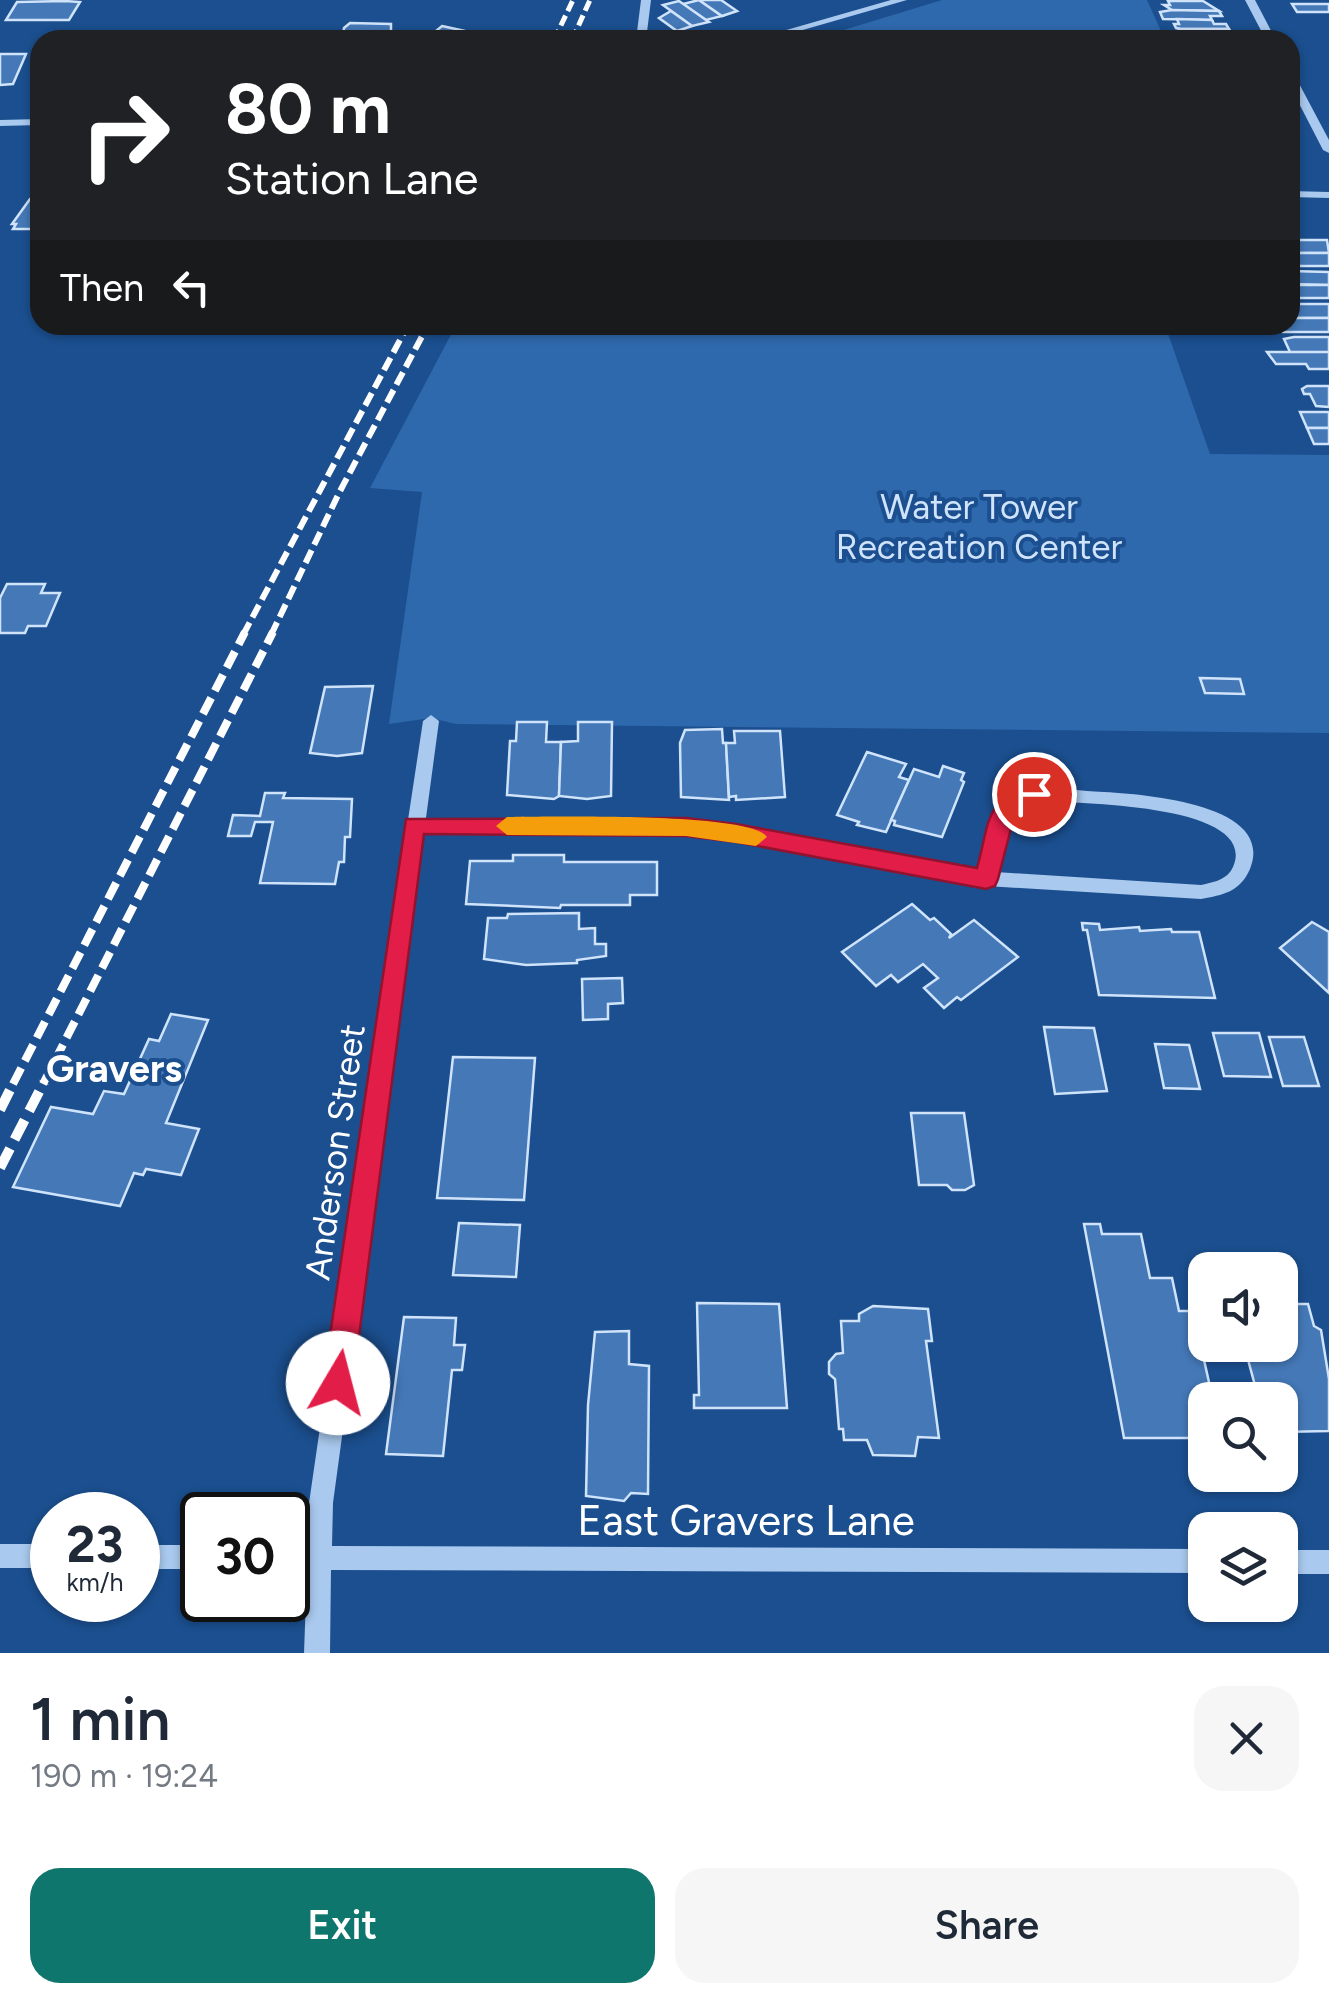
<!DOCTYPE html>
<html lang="en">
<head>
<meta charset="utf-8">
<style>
	body { margin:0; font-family:Figtree,sans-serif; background:#f6f6f7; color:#1f2937; height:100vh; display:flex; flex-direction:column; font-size:38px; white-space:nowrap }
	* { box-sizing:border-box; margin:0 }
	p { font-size:32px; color:#747a83 }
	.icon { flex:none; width:55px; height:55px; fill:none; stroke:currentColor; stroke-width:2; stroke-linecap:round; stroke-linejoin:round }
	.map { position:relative; height:1653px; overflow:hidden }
	.sheet { display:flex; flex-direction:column; background:#fff; flex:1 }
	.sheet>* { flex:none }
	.top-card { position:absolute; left:30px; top:30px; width:1270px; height:305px; border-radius:30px; box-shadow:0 2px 8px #0004; background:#202124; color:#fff; overflow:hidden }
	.buttons { position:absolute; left:1188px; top:1252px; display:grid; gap:20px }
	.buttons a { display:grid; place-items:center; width:110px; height:110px; border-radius:20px; background:#fff; box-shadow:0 2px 8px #0004; font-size:50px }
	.speed { position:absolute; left:30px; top:1492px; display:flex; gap:20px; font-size:50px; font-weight:700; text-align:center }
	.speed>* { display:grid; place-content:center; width:130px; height:130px; border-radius:50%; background:#fff; box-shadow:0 2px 8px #0004; line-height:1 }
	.speed small { font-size:25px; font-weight:400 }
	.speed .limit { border:5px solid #111; border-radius:15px; background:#fff; color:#111 }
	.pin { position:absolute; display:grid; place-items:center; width:85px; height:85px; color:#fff; margin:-42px; border:5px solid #fff; border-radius:50%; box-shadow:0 2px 10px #0007 }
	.me { position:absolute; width:110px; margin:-55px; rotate:8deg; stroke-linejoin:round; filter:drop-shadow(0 0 8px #0008) }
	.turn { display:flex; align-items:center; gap:35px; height:210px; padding:0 30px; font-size:45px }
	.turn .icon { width:130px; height:130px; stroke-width:2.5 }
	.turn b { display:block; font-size:70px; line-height:85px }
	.then { display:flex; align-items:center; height:95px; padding:0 30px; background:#0003; gap:20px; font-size:38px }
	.round { display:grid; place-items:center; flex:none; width:105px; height:105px; border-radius:30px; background:#f6f6f7 }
	.overview { display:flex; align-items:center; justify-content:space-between; height:170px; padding:0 30px }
	h1 { font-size:60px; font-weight:600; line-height:75px }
	.action { display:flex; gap:20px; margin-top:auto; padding:20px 30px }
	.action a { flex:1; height:115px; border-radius:30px; background:#0f766e; color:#fff; font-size:40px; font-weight:600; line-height:115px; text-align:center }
	.action a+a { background:#f6f6f7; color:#1f2937 }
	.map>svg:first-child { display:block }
	.green { fill:#2e69ad }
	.building { fill:#4478b7; stroke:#cfe3fa; stroke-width:2.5 }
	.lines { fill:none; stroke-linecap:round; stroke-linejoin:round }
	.minor { fill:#a9c9ee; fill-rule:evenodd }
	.rail-far3 { stroke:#fff; stroke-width:5; stroke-dasharray:11 5; stroke-linecap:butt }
	.rail-far2 { stroke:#fff; stroke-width:6; stroke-dasharray:14 6; stroke-linecap:butt }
	.rail-far1 { stroke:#fff; stroke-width:8; stroke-dasharray:18 8; stroke-linecap:butt }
	.rail { stroke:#fff; stroke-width:10; stroke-dasharray:22 10; stroke-linecap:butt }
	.route { fill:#e11d48; stroke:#92132f; stroke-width:2.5 }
	.slow { fill:#f59e0b }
	.labels { text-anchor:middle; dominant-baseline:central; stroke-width:8; stroke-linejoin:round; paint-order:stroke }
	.park-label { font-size:35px; fill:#cfe3fa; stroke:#1b4f8f }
	.street-label { font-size:35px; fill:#fff; stroke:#1b4f8f }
	.neighbourhood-label { font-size:38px; font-weight:bold; fill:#fff; stroke:#1b4f8f }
	.near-street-label { font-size:42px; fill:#fff; stroke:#1b4f8f }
</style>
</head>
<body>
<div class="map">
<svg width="1329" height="1653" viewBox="0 0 1329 1653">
	<rect width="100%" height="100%" fill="#1b4f8f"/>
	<!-- green -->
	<g class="green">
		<polygon points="942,0 1147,0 1165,40 811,40"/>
		<polygon points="456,325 1165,325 1210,454 1329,455 1329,733 456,724 431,718 389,724 422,492 370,488"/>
	</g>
	<!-- building -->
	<g class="building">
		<polygon points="699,0 722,16 706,20 683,4"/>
		<polygon points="699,0 721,0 737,11 722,16"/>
		<polygon points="65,1 80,2 69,20 6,20 17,2"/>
		<polygon points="679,1 706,20 709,22 692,26 663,5"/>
		<polygon points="1168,1 1203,1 1219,11 1172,10 1164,5 1170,5"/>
		<polygon points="1292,4 1329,4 1329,12 1297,12"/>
		<polygon points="1172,10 1219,11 1222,16 1210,16 1212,20 1163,19 1160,12"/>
		<polygon points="671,11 692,26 677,31 659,18"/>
		<polygon points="1177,19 1212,20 1214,24 1226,24 1229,29 1182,29 1176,28 1174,24 1179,24"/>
		<polygon points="350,23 391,24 391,31 387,40 342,40 344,28"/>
		<polygon points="442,26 465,31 483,32 473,40 425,40"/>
		<polygon points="1182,29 1229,29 1232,35 1219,34 1222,39 1186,39 1178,35 1177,31"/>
		<polygon points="0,54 26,54 13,84 0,85"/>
		<polygon points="30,199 40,199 40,229 13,229 16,224 12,224"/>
		<polygon points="1290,240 1327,240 1329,253 1290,253"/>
		<rect x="1290" y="253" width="39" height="13"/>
		<polygon points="1290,271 1329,272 1329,285 1290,284"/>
		<rect x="1290" y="285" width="39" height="13"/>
		<rect x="1290" y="304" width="39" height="14"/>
		<polygon points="1290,318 1329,318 1329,332 1283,332 1281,327 1275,327 1290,325"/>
		<polygon points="1294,337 1329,337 1329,353 1290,352 1284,339"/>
		<polygon points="1267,352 1329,352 1329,369 1309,369 1306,364 1276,364"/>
		<polygon points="1307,386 1329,386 1329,407 1316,406 1310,394 1304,394 1302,389"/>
		<polygon points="1300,412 1329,412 1329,428 1307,428"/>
		<polygon points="1307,428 1329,428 1329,444 1314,444"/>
		<polygon points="7,584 45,584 41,593 60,593 46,626 28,626 25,633 0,633 0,598"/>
		<polygon points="1200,678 1240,679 1244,694 1205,693"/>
		<polygon points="373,686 362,753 337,756 310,753 325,687"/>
		<polygon points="517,722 547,722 546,742 561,742 559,796 554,799 507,795 510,741 516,741"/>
		<polygon points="578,722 612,722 611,796 587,799 559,796 561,742 578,741"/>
		<polygon points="722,729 723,743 726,743 729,800 681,797 680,743 685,730"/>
		<polygon points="734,731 780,731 785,797 736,800 736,796 729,797 726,743 735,743"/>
		<polygon points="867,752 906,764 899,777 909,780 886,832 857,825 859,822 837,815"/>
		<polygon points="943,766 964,773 961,780 964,782 942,837 894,825 895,821 891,820 914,769 939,777"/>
		<polygon points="265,793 285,793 283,798 352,799 350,837 345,837 344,862 339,862 335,884 260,883 273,822 255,822 251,836 228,836 233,815 260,816"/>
		<polygon points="513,855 564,855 564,862 657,862 657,895 630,895 630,905 561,905 560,908 466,904 470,861 513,861"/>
		<polygon points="912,904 930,920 934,918 951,934 949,938 974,920 1018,957 961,1000 957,997 944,1008 924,988 938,978 923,964 898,982 891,975 876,986 842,952"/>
		<polygon points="579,913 579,929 595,928 595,944 606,944 606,956 577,960 577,963 526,965 484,959 488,918 507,918 508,914"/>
		<polygon points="1312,922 1329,932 1329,993 1280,948"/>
		<polygon points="1082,923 1099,924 1100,930 1139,927 1140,931 1171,929 1172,932 1199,932 1215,998 1099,995 1087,930 1083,930"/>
		<polygon points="622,978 623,1003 608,1004 608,1019 583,1020 582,979"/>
		<polygon points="171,1014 208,1020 166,1123 199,1129 181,1175 146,1169 143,1175 134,1173 120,1206 13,1187 51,1107 93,1114 104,1091 124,1094 149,1039 159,1041"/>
		<polygon points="1044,1027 1094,1028 1107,1091 1055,1094"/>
		<polygon points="1213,1033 1259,1033 1271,1077 1224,1076"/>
		<polygon points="1269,1037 1304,1037 1319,1086 1283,1086"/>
		<polygon points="1155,1044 1189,1045 1200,1089 1164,1088"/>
		<polygon points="453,1057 535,1058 524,1200 437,1198"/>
		<polygon points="911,1113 964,1113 974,1185 965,1190 952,1190 947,1185 919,1185"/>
		<polygon points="459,1223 520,1225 516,1277 453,1275"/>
		<polygon points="1084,1224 1100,1224 1102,1234 1141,1234 1150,1278 1172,1278 1179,1311 1193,1311 1213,1400 1205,1400 1205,1438 1124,1438"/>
		<polygon points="1280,1276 1285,1276 1292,1304 1308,1304 1314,1326 1321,1330 1329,1379 1329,1431 1280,1432 1280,1400 1259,1400 1244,1345 1280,1345"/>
		<polygon points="697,1303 779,1304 787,1408 694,1408 694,1395 699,1395"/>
		<polygon points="873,1306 928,1309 932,1341 926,1341 939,1438 918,1437 915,1456 873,1455 867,1440 844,1440 843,1429 839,1429 835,1379 829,1374 829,1362 836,1354 843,1353 841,1321 859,1321 859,1314"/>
		<polygon points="404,1317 456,1318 454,1345 465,1345 462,1370 452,1370 443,1456 386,1454"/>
		<polygon points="629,1331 629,1364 649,1366 648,1494 631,1493 624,1501 586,1496 588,1405 595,1332"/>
	</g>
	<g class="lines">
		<!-- minor -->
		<g class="minor">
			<polygon points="641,0 651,0 646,40 636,40"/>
			<polygon points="891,0 907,0 768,40 752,40"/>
			<polygon points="1245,0 1255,0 1276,40 1266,40"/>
			<polygon points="1290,73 1295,76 1329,140 1329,153 1323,150 1290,86"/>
			<polygon points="40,119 40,125 0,126 0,120"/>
			<polygon points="1290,191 1329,192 1329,198 1290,197"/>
			<path d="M 431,715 L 439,721 L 426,818 L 686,820 L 736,826 L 979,870 C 984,846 987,818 1006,801 C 1013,795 1024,789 1033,788 C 1050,785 1070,790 1087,791 C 1125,793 1278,799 1250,869 C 1240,892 1223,895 1201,899 L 986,886 L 736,840 L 686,834 L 424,832 L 333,1503 L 332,1546 L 1205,1549 L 1205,1573 L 331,1570 L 330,1653 L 304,1653 L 307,1570 L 288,1570 L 288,1546 L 308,1546 L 309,1503 L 407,829 L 405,825 L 408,820 L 423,721 ZM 1035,801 C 1068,803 1261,802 1233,867 C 1227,880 1214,882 1201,885 L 996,872 C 1002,843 1004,814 1035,801 Z"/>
			<rect x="0" y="1544" width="52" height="24"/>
			<rect x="138" y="1545" width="64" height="24"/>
			<rect x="1280" y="1550" width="49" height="24"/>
		</g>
		<!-- rail-far3 -->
		<g class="rail-far3">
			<polyline points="554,40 573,0"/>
			<polyline points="572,40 590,0"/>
		</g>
		<!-- rail-far2 -->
		<g class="rail-far2">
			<polyline points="243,635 408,325"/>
			<polyline points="271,635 339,493 428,325"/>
		</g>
		<!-- rail-far1 -->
		<g class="rail-far1">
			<polyline points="13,1084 245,632"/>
			<polyline points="43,1084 273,632"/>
		</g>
		<!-- rail -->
		<g class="rail">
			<polyline points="0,1110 14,1082"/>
			<polyline points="0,1168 44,1082"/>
		</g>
	</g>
	<!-- route -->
	<path class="route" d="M 1034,785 L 1045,794 L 1042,800 L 1015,813 L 998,879 L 995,886 L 986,889 L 736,842 L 686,836 L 424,834 L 353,1383 L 348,1394 L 338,1398 L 328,1394 L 323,1383 L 406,819 L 686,818 L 736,824 L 977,868 C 990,822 983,800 1034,785 Z"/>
	<!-- slow -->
	<path class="slow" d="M 507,817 C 545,817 752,812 767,837 L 756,846 L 686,836 L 507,835 L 496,826 Z"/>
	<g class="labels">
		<!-- park labels -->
		<g class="park-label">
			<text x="979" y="507">Water Tower<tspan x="979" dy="40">Recreation Center</tspan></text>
		</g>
		<!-- street labels -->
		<g class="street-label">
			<text transform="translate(335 1152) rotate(-82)">Anderson Street</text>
		</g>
		<!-- neighbourhood labels -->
		<g class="neighbourhood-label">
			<text x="114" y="1069">Gravers</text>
		</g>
		<!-- near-street labels -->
		<g class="near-street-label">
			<text x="746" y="1520">East Gravers Lane</text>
		</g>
	</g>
</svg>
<div class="buttons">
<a><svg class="icon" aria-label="sound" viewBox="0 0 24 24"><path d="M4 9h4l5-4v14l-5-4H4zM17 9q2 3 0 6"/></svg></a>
<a><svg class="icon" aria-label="search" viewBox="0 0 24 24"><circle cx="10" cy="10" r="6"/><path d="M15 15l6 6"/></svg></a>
<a><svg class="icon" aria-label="layers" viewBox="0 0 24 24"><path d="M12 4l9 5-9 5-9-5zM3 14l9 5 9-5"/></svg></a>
</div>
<div class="speed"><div>23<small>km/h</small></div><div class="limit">30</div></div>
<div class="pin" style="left:1034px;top:794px;background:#d93025"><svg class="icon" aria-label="arrive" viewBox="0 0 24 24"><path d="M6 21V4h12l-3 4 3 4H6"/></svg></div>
<svg class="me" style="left:338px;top:1383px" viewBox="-20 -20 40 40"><circle r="19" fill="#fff"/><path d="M0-13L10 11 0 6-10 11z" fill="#e11d48"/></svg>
<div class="top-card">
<div class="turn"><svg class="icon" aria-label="right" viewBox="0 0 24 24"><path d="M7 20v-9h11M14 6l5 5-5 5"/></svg><div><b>80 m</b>Station Lane</div></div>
<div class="then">Then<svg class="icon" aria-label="left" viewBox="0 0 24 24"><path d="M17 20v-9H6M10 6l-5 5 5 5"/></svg></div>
</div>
</div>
<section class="sheet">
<div class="overview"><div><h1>1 min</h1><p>190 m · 19:24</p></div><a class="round"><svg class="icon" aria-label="close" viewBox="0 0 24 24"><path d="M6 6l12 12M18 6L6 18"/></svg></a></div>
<div class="action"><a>Exit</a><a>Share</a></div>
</section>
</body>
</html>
